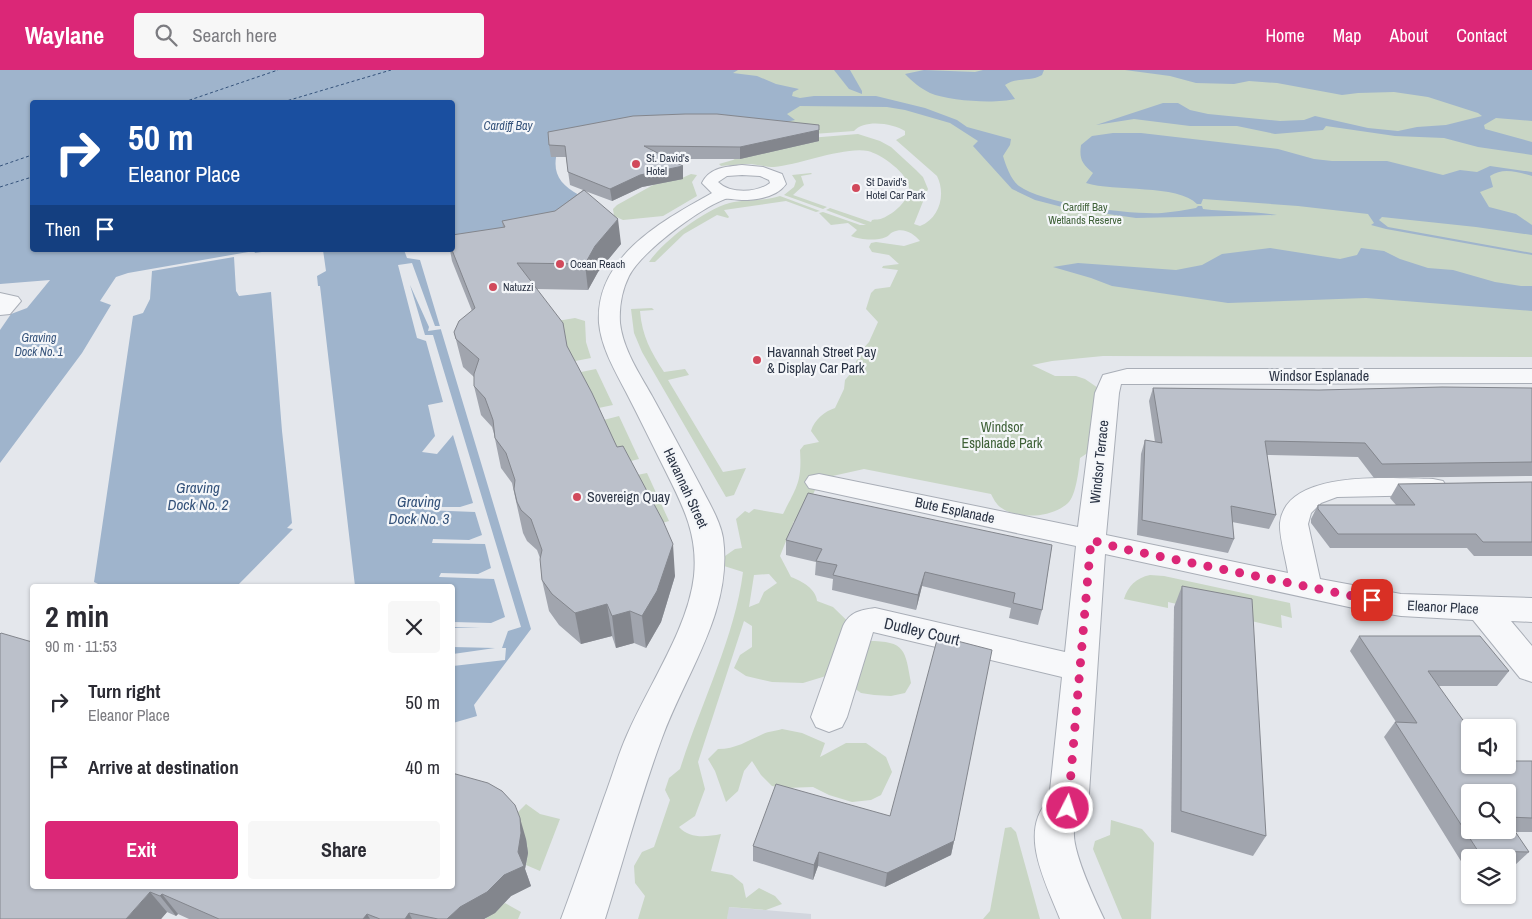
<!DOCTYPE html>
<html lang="en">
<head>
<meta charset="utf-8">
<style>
	body { margin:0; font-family:"Archivo Narrow",sans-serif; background:#f7f7f7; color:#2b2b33; height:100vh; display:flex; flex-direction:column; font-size:19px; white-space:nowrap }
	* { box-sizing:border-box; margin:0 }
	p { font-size:16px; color:#7c7c81 }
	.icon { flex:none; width:28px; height:28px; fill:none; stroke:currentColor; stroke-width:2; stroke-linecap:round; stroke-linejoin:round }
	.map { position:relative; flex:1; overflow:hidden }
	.details { position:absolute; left:30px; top:514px; width:425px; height:305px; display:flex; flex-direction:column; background:#fff; border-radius:5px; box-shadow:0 1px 4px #0004 }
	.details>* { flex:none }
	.banner { position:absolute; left:30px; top:30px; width:425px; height:152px; border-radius:5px; box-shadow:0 1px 4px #0004; background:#1a4fa0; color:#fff; overflow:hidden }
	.controls { position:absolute; left:1461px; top:649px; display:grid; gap:10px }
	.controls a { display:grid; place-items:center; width:55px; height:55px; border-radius:5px; background:#fff; box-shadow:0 1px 4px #0004; font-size:25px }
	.pin { position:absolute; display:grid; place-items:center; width:42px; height:42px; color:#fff; margin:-21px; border-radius:10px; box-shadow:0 2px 8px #0006 }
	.me { position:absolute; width:55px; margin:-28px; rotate:5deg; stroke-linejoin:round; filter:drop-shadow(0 0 4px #0008) }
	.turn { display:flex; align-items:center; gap:18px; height:105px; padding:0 15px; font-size:22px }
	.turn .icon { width:65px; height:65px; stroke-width:2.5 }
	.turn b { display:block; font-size:35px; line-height:42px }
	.then { display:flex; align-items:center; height:48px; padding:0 15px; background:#0003; gap:10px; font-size:19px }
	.round { display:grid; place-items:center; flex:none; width:52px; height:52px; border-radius:5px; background:#f7f7f7 }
	.headline { display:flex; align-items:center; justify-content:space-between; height:85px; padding:0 15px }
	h1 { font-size:30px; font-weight:700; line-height:38px }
	.primary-button { display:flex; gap:10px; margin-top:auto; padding:10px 15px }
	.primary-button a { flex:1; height:58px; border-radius:5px; background:#db2777; color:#fff; font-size:20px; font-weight:700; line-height:58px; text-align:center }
	.primary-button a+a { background:#f7f7f7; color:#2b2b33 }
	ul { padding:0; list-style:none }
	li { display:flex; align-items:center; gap:15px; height:65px; padding:0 15px }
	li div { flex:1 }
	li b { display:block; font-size:19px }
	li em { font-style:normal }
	header { display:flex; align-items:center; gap:30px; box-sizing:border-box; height:70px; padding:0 25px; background:#db2777; color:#fff }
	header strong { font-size:24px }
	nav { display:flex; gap:28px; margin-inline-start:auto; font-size:18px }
	.search { width:350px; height:45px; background:#f7f7f7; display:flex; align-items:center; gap:12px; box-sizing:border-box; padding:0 18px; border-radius:5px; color:#7c7c81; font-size:19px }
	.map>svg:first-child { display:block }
	.built { fill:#d2d6de }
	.green { fill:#c9d6c5; fill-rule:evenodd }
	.water { fill:#9fb4cc }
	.pier { fill:#e4e7ec }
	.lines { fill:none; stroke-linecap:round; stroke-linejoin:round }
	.ferry { stroke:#34527a; stroke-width:1; stroke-dasharray:3 2.5; stroke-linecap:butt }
	.minor-casing { stroke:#a9aeb7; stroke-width:2 }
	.minor { fill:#f7f8fa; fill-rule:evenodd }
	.wall { fill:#a1a5ae; fill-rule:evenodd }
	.shaded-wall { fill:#83868d }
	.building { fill:#bbc0ca; stroke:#83868d }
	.route { stroke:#db2777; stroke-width:9; stroke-dasharray:0 16.2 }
	.poi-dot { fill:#d1495b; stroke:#f4f6f9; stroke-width:2 }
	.labels { text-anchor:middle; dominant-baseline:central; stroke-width:4.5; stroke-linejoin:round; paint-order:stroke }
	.far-poi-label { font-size:11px; fill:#2b3445; stroke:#f4f6f9; text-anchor:start }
	.far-park-label { font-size:11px; fill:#3f6138; stroke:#f4f6f9 }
	.far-water-label { font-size:12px; font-style:italic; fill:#34527a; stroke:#f4f6f9 }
	.poi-label { font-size:14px; fill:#2b3445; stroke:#f4f6f9; text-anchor:start }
	.street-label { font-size:14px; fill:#2b3445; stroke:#f4f6f9 }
	.park-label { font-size:14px; fill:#3f6138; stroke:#f4f6f9 }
	.water-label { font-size:15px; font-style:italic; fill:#34527a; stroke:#f4f6f9 }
	.near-street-label { font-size:16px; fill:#2b3445; stroke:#f4f6f9 }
</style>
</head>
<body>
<header>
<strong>Waylane</strong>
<div class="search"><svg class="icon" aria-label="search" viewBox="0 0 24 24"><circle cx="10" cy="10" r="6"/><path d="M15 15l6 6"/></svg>Search here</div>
<nav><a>Home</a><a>Map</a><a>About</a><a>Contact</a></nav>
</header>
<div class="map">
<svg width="1532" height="849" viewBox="0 0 1532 849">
	<rect width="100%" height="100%" fill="#e4e7ec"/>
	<!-- built -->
	<polygon class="built" points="728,837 811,844 811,849 727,849"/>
	<!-- green -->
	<g class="green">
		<path d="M 686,0 L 1532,0 L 1532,287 L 1103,286 L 1052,291 L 1032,295 L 1055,306 L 1076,306 L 1085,309 L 1101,320 L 1089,382 L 1080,388 C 1079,399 1076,426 1068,433 C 1052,448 1018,450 1000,437 C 996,434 993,428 991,424 L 864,399 L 828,407 L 816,418 L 800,452 L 794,451 L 780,486 L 791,507 C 802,511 816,519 817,531 L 833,537 L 868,571 C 906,571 905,580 911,613 L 905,623 L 891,626 L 874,625 L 861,623 L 850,615 L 826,606 L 803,613 L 772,612 L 746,606 L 734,598 L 740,585 L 752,577 L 752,556 L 744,551 L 698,692 L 705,719 L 695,746 L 679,757 C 690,769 706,767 721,764 L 711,801 L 732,805 L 743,814 L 746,828 L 759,818 L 775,826 L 782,834 L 766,840 L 729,837 L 727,849 L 638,849 L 645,826 L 635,813 L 634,796 L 642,782 L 654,777 L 670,730 L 665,720 L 669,708 L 680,699 C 700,636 735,567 743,502 L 724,496 L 725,486 L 735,479 L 742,478 L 736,449 L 745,441 L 749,443 L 754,439 L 783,444 C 797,416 802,412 800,380 L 804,375 L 819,372 L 811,361 C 814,350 825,341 835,338 L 844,319 L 845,310 L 851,303 L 861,281 L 869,272 L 878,252 L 866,239 L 871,223 L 875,219 L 890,217 L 898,200 L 882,198 L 883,196 L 899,194 L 889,185 L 872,182 L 869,177 L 871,173 L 876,172 L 904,176 L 920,171 C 914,164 904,157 893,162 C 890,163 889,166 886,167 C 877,171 860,170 851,166 L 857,160 L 848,153 L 831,155 L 819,143 L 823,142 L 860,155 L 866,155 L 826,140 L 830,138 L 871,152 L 872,150 C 875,149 880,150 883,148 C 893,144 909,131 909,118 C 909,104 881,84 868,81 C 845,76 798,95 774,97 C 767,97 759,95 751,94 C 741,94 731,95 721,96 L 719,94 L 733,90 L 750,80 L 809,68 L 858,64 L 880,71 L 891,77 L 916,100 L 923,107 L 928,119 L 914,154 L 920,156 C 940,148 946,124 937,106 L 896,70 L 905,65 L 905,61 C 893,53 864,49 854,61 L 800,65 ZM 769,504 L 777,513 L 764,522 L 759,533 L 749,537 L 754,505 Z"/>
		<polygon points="811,103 812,104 801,106 804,115 793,125 827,137 823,139 784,125 794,117 796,111 792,105"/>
		<polygon points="691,104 697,105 692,112 697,126 663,146 623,150 614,146 613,139 617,135 653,115 682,108"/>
		<path d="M 780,126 L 820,141 L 816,142 L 786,131 L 724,140 L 729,147 L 728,148 L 717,145 L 684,164 L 655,192 L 649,192 C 663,171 709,136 734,132 C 749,130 764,131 780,126 Z"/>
		<path d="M 652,238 L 654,240 L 640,241 C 642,266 651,282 664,302 L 685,299 L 689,305 L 668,310 L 723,402 L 746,398 L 734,425 L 726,427 L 642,282 L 634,263 L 631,239 Z"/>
		<polygon points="575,248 585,251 586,272 591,288 565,293 533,255"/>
		<polygon points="596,299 613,335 589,340 571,304"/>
		<polygon points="619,346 639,389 615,395 596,352"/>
		<polygon points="647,403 669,451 652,456 627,407"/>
		<path d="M 1150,505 L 1164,506 L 1290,533 L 1292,548 L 1281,545 L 1282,558 L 1168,532 L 1168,538 L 1124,529 C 1128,516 1136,508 1150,505 Z"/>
		<path d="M 782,659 L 802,663 L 825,673 L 820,687 L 846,673 L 866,673 L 886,687 L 892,702 L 881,725 L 871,730 L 852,732 L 829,725 L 813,717 L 785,718 L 772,716 L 761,705 L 752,691 L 744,701 L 738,721 L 726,732 L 715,701 L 708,689 L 718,679 C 736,679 747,671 763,664 C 769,661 776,661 782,659 Z"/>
		<path d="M 526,734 L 540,744 L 560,749 L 540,801 L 526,795 C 529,773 524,765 514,746 Z"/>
		<polygon points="1111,750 1142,759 1154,773 1151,849 1122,849 1093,779 1095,771 1110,765"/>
		<polygon points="1011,757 1016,762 1040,849 983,849 990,841 1005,758"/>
		<polygon points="505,833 521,842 518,849 485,849"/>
	</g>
	<!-- water -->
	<g class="water">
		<path d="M 0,0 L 738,0 L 733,3 L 757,6 L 776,14 L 799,19 L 793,22 L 792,26 L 800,28 L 814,26 L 876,26 L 925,38 L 957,50 L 967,57 L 1011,69 L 1010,75 L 1003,86 C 1006,96 1011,110 1019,116 C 1044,134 1131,145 1162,143 C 1173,142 1185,140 1196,138 L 1198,136 L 1202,136 L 1203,139 C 1228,142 1253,141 1277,145 L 1136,148 L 1066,138 L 1035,130 L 1012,119 L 973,76 L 978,71 L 950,53 L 905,40 L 887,37 L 800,36 L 787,44 L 795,50 L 787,52 L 558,79 C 551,102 559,114 579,125 L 540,157 L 452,174 L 452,32 L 32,32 L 32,180 L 275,180 L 255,183 L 254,181 L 128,203 L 116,207 L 100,231 L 111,235 L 82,283 L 0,393 L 0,260 L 11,244 L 27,238 L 50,210 L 0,214 Z"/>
		<polygon points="834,0 850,0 862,21 862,24 849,19"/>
		<path d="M 924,0 L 975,2 L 983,0 L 1044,0 L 1042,5 C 1030,12 1015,7 1005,15 L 1015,29 C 995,34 949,31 930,23 C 920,18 913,12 905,4 Z"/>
		<polygon points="1125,0 1532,0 1532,51 1496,48 1484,55 1485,59 1532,72 1532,85 1478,77 1444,68 1395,66 1326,56 1323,60 1275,64 1237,56 1190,56 1134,49 1096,55 1163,33 1178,33 1190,40 1208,44 1280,51 1304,50 1315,46 1368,58 1398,61 1417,57 1446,55 1482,46 1478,43 1428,27 1394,22 1358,23 1342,25 1277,13 1249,11 1234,14 1196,13 1170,6"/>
		<path d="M 1113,63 L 1141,63 L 1278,79 L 1314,89 L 1332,91 L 1387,91 L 1443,105 L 1460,100 L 1477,102 L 1490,96 L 1532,102 L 1532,106 C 1517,102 1503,97 1490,106 L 1493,117 L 1480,122 L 1489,137 L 1516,144 L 1532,155 L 1532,165 L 1476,157 L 1382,147 L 1379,150 L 1388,157 L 1532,183 L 1532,185 L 1386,159 L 1371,155 L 1374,153 L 1368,144 L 1298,136 L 1203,129 L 1201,134 L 1197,134 C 1178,114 1114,122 1086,113 L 1093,103 C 1082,94 1079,89 1081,75 L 1092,66 Z"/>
		<polygon points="1270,178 1340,189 1357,185 1361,178 1384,181 1400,189 1428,198 1453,200 1495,212 1521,216 1532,216 1532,241 1366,228 1228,233 1112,216 1091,208 1053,197 1078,193 1176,200 1202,195 1222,184"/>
		<polygon points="323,180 404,180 407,188 420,190 531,559 474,635 477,646 453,653 452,516 355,516 320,216 318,216 317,206 326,201"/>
		<polygon points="234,187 236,221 239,226 271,222 282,361 292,453 287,458 293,459 237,516 102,516 94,512 133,246 143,243 150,229 152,201"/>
	</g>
	<!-- pier -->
	<polygon class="pier" points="412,193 435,256 441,256 442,259 428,261 429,257 410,215 425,265 433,265 521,557 508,561 502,578 506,578 505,590 453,596 453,584 495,578 453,577 453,558 481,558 453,557 453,552 491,553 505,547 494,509 439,507 441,503 478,504 491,498 485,474 432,473 433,469 469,470 482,465 475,442 424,440 426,437 460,437 473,433 453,365 437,384 422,382 435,366 428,335 443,332 426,271 417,268 398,195"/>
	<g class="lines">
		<!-- ferry -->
		<g class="ferry">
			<polyline points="184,32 278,0"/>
			<polyline points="283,32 391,0"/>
			<polyline points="0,96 32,85"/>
			<polyline points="0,117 32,107"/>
		</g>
		<defs>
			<g id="minor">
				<path d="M 742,95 L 763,97 L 782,104 L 786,114 C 777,127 757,130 742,130 C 736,130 730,128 725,129 C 699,139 642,181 629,206 C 622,220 619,237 620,253 C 623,279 639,303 652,326 C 668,355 684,385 700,415 C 708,431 720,450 723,468 C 733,541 686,602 662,668 C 640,727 624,789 605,849 L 561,849 C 576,809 590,768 604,728 C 612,707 618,685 627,665 C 648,616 688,559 694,506 C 698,466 684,438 667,404 C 653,376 640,349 626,322 C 615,301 601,277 599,253 C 595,187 662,151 712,123 L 702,113 C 710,97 726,97 742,95 ZM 742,105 L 760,106 L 769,110 L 770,113 C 757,123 730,124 718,112 L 727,106 Z"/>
				<polygon points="0,223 18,227 21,231 10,244 0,245"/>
				<path d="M 1127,299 L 1532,299 L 1532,313 L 1121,314 L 1119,323 L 1106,465 L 1288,503 C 1286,489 1279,466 1280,453 C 1286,398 1393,409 1433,409 L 1443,411 L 1447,417 L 1443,423 L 1433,425 L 1337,427 L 1321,433 L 1311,443 L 1308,454 L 1320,509 L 1401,524 L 1532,528 L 1532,552 L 1511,551 L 1532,576 L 1532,612 L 1520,608 L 1473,550 L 1401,546 L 1358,539 L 1105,484 L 1088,738 C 1084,745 1077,753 1075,757 C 1068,774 1096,832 1104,849 L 1060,849 C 1047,815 1017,762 1049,730 L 1062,607 L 873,562 L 847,647 L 842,657 L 829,662 L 816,657 L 811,647 L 843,556 C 850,542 860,540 875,538 L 1065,582 L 1076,476 L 819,420 L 809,418 L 805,412 L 809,406 L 819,404 L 1078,457 L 1095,323 L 1103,305 Z"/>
			</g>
		</defs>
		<!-- minor casing -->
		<use href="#minor" class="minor-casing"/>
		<!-- minor -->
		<use href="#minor" class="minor"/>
	</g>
	<!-- wall -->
	<g class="wall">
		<polygon points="819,60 819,71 740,89 668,89 683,96 683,109 642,117 612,131 585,121 621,174 598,202 588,220 537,219 567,276 675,506 661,552 646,578 634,573 616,578 612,566 581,574 559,555 549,541 542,510 540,488 537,480 527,471 523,463 512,413 501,398 494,364 492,357 481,345 474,316 474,307 463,297 454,262 472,241 452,191 450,180 452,180 503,158 502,151 555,141 583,120 570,115 566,87 551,87 549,75"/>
		<polygon points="1153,318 1319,320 1532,318 1532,406 1374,408 1358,387 1267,385 1276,445 1269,459 1232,452 1234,469 1228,483 1137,465 1141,384 1145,370 1155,372 1149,331"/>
		<polygon points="1532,412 1532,486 1474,486 1467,478 1330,478 1311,453 1311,449 1318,435 1396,435 1390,428 1398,414"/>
		<polygon points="786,470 1052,475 1042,540 1038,555 1009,548 1011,538 922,516 916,540 832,520 833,509 815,505 816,492 786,485"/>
		<polygon points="1182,516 1266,766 1253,786 1171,762 1174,537"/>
		<path d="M 1359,566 L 1509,601 L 1497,616 L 1439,616 L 1470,695 L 1532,691 L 1532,762 L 1515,762 L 1529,782 L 1514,796 L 1508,796 L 1508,788 L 1470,788 L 1470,796 L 1464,796 L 1384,667 L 1395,652 L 1396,652 L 1350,581 ZM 1508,722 L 1508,760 L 1470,760 Z"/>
		<polygon points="32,572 526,769 528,783 525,799 531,816 511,826 495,843 484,849 189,849 178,844 176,846 167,842 161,849"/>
		<polygon points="954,771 951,785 885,817 818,796 813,810 753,791 753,776"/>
	</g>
	<!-- shaded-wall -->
	<g class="shaded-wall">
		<polygon points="819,60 819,71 740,89 740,77"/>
		<polygon points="683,96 683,109 642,117 612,131 610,119 640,105"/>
		<polygon points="618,149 621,174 598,202 588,220 585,194 595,176"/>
		<polygon points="673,474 675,506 661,552 646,578 642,546"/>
		<polygon points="925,502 922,516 916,540 918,525"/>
		<polygon points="607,534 612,566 581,574 575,543"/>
		<polygon points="630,541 634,573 616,578 612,546"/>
		<polygon points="520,748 526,769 528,783 525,799 531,816 511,826 495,843 484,849 447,849 460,837 518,782"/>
		<polygon points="954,771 951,785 885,817 887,803"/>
		<polygon points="819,782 818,796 813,810 814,795"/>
		<polygon points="150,822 167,842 161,849 126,849"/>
		<polygon points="162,824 178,844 176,846 160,826"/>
		<polygon points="409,843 412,849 405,849"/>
		<polygon points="367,844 370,849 363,849"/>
	</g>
	<!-- building -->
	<g class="building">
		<polygon points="685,44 717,44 819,55 819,60 740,77 644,76 683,96 640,105 610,119 568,102 565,76 549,75 548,62 633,46"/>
		<polygon points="584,120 618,149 595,176 585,194 517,193 563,253 567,276 592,323 617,377 623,376 663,451 673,474 657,521 642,546 630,541 612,546 607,534 575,543 552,524 542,510 540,489 542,480 531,449 521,440 517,432 514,419 515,410 506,383 495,368 493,350 485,328 474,316 474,304 479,289 456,269 454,262 459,251 475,238 452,180 452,165 505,157 502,151 555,141"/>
		<polygon points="1442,317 1532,318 1532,392 1382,394 1365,373 1265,371 1276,445 1231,436 1234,469 1142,450 1145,370 1162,373 1153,318 1319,320"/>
		<polygon points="1532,412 1532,472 1483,472 1476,464 1338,464 1318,439 1318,435 1415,435 1398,414"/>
		<polygon points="808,423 1052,475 1042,540 1013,533 1015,523 925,502 918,525 833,505 837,495 816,491 822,479 786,470"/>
		<polygon points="1182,516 1252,529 1266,766 1181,741"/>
		<polygon points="1,563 32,572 32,816 452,816 452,703 488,713 502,721 515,735 520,748 521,763 518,782 524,796 504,805 487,822 460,837 447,849 438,849 409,843 405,849 380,849 367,844 363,849 219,849 162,824 160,826 150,822 126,849 0,849 0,564"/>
		<polygon points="938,566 992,580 954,771 887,803 819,782 814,795 753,776 776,714 890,746"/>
		<polygon points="1359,566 1480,566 1509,601 1428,601 1470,660 1470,695 1508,695 1508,691 1532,691 1532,748 1508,747 1508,722 1470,722 1470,760 1508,760 1508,751 1529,782 1478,781 1395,652 1417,653"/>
	</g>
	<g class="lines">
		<!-- route -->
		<polyline class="route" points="1068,738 1091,470 1124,479 1372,530"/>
	</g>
	<!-- markers -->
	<g class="poi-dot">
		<circle cx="636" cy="94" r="5"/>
		<circle cx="856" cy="118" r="5"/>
		<circle cx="560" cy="194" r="5"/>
		<circle cx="493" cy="217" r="5"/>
		<circle cx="757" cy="290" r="5"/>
		<circle cx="577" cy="427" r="5"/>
	</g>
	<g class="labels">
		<!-- far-poi labels -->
		<g class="far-poi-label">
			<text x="646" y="88">St. David's<tspan x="646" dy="13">Hotel</tspan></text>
			<text x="866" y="112">St David's<tspan x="866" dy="13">Hotel Car Park</tspan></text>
			<text x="570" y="194">Ocean Reach</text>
			<text x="503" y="217">Natuzzi</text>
		</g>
		<!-- far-park labels -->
		<g class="far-park-label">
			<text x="1085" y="137">Cardiff Bay<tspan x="1085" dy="13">Wetlands Reserve</tspan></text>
		</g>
		<!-- far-water labels -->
		<g class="far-water-label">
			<text x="508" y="56">Cardiff Bay</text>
			<text x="39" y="268">Graving<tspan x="39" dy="14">Dock No. 1</tspan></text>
		</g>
		<!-- poi labels -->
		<g class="poi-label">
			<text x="767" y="282">Havannah Street Pay<tspan x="767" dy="16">&amp; Display Car Park</tspan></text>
			<text x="587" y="427">Sovereign Quay</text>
		</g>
		<!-- street labels -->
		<g class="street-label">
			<text x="1319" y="306">Windsor Esplanade</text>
			<text transform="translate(1099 392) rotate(-84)">Windsor Terrace</text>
			<text transform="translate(686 418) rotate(65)">Havannah Street</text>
			<text transform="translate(955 440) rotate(12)">Bute Esplanade</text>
			<text transform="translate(1443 537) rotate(3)">Eleanor Place</text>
		</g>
		<!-- park labels -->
		<g class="park-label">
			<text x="1002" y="357">Windsor<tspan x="1002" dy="16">Esplanade Park</tspan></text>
		</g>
		<!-- water labels -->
		<g class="water-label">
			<text x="198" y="417">Graving<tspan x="198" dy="17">Dock No. 2</tspan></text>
			<text x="419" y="431">Graving<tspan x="419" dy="17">Dock No. 3</tspan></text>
		</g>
		<!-- near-street labels -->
		<g class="near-street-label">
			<text transform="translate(922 561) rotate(13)">Dudley Court</text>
		</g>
	</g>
</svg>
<div class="controls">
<a><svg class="icon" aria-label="sound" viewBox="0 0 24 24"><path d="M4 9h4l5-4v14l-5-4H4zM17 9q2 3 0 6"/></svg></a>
<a><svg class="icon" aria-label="search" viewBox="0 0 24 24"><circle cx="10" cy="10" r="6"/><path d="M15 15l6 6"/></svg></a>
<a><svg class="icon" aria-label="layers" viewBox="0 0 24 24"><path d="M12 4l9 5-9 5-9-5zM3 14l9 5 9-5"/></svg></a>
</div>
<div class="pin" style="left:1372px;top:530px;background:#d93025"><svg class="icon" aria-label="arrive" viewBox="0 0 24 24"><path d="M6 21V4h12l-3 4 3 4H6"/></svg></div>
<svg class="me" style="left:1068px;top:738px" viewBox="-20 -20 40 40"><circle r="17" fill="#db2777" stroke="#fff" stroke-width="3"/><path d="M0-11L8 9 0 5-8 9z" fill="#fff"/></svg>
<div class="banner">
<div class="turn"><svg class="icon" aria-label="right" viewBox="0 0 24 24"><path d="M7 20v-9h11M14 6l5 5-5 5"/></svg><div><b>50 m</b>Eleanor Place</div></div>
<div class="then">Then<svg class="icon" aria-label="arrive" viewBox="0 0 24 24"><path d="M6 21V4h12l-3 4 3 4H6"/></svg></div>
</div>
<section class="details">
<div class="headline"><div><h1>2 min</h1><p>90 m · 11:53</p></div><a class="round"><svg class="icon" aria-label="close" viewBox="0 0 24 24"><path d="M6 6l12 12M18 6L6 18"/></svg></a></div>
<ul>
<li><svg class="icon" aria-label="right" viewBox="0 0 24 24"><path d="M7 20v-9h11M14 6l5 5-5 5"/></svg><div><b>Turn right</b><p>Eleanor Place</p></div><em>50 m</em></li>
<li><svg class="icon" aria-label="arrive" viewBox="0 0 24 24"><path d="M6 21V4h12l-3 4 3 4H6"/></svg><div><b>Arrive at destination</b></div><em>40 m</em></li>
</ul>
<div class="primary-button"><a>Exit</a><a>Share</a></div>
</section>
</div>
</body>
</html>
